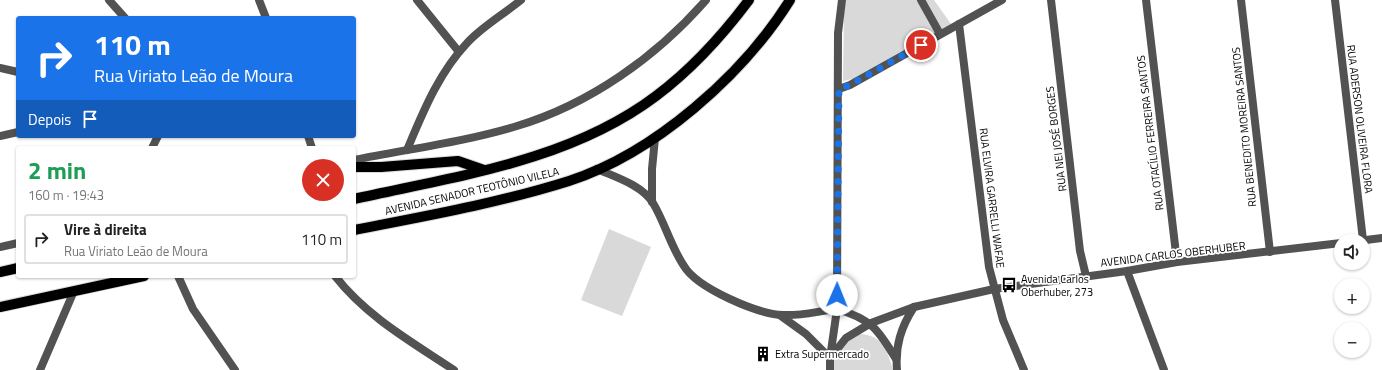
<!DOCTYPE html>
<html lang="pt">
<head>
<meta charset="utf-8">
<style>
	body { margin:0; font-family:"Titillium Web",sans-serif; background:#f2f2f2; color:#222; height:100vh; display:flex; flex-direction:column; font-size:15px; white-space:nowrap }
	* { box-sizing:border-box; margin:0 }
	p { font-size:13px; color:#767676 }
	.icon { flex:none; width:22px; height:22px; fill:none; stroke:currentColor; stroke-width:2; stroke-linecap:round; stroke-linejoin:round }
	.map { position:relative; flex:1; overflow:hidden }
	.side { position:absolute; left:16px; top:146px; width:340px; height:132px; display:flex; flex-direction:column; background:#fff; border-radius:4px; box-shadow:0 1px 3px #0004 }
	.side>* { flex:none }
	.banner { position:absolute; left:16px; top:16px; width:340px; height:122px; border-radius:4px; box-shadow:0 1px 3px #0004; background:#1a73e8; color:#fff; overflow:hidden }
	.buttons { position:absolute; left:1334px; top:234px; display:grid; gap:8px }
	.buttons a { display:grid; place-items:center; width:36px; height:36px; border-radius:50%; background:#fff; box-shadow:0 1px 3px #0004; font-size:20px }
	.pin { position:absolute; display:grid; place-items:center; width:34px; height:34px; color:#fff; margin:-17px; border:2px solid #fff; border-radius:50%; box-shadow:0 1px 4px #0007 }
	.me { position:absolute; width:44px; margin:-22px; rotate:1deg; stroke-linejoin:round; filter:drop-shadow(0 0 3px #0008) }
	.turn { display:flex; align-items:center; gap:14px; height:84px; padding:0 12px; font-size:18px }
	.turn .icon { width:52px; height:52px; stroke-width:2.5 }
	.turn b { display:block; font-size:28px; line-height:34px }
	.then { display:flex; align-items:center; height:38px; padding:0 12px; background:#0003; gap:8px; font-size:15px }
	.round { display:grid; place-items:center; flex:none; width:42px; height:42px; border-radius:21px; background:#f2f2f2 }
	.overview { display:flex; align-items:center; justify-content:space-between; height:68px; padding:0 12px }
	h1 { font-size:24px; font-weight:700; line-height:30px; color:#1e9e55 }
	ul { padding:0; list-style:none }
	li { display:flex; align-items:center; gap:12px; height:50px; margin:0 8px 6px; padding:0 4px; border:2px solid #e0e0e0; border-radius:4px }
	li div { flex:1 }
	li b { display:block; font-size:15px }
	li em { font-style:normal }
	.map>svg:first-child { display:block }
	.green { fill:#d9d9d9 }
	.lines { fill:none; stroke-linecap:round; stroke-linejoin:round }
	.primary-casing { stroke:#dbdbdb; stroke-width:12 }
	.minor { stroke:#525252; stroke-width:8 }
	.tertiary { stroke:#525252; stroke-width:8 }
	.primary { stroke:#000; stroke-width:10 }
	.route { stroke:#1a73e8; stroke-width:7; stroke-dasharray:0 12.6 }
	.labels { text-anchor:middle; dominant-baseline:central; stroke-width:3.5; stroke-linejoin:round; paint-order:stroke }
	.street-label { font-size:11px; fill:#000; stroke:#fff }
	.poi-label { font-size:11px; fill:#000; stroke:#fff; text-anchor:start }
</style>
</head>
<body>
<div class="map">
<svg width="1382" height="370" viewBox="0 0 1382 370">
	<rect width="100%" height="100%" fill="#fff"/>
	<!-- green -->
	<g class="green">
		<polygon points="846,0 934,0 951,24 857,78 843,81 844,8"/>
		<polygon points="609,229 651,247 622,316 581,300"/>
		<path d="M 859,334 C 883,335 887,350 893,370 L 831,370 L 835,349 Z"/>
	</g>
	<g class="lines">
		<defs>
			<g id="primary">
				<polyline points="354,167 381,167 458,161 484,170"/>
				<path d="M 354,199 C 457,176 570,161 656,96 C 692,69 722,36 749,0"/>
				<path d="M 354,230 C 426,216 499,203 569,181 C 655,153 743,75 790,0"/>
				<polyline points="0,272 18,268"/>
				<polyline points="0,307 144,276"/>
			</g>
		</defs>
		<!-- primary casing -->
		<use href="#primary" class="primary-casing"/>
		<!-- minor -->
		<g class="minor">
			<polyline points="109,0 125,18"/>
			<polyline points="259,0 266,18"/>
			<polyline points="417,0 459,52"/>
			<polyline points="921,0 940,34"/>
			<polyline points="1051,0 1080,251 1086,276"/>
			<polyline points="1146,0 1177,262"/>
			<polyline points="1241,0 1270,252"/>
			<polyline points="1335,0 1363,240"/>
			<polyline points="959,24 989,267 1003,320 1024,370"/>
			<polyline points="0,68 18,72"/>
			<polyline points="839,89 850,85 1002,0"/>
			<polyline points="0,136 18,132"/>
			<polyline points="308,136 312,148"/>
			<polyline points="152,148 158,136"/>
			<path d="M 407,150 C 423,112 439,72 468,42 C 483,26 504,14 521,0"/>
			<path d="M 354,160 C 408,149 464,142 517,126 C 590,104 656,57 706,0"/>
			<path d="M 597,169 C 615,177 642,185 653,203 C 665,223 671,247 684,266 C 697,288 757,314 783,315 C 802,316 818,311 837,309"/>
			<polyline points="652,202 652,169 655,138"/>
			<polyline points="0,247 18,243"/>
			<polyline points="1127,271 1164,370"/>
			<polyline points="178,276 193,309 235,370"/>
			<path d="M 335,276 C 367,317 412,342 454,370"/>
			<polyline points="781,316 806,334 830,358"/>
			<polyline points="40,370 74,291"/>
		</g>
		<!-- tertiary -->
		<g class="tertiary">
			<polyline points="1358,241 1382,238"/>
			<path d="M 837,309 C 871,319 878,329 896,359"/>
			<polyline points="830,358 846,338 871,323 914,307 994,289 1127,271 1177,262 1341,243"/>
			<polyline points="830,370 830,358 837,309 838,33 842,0"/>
			<path d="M 897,370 C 895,346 901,327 914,307"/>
		</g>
		<!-- primary -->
		<use href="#primary" class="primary"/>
	</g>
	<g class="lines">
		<!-- route -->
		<polyline class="route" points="837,295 839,89 850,85 921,45"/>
	</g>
	<!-- icons -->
	<defs>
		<symbol id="bus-bare" viewBox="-9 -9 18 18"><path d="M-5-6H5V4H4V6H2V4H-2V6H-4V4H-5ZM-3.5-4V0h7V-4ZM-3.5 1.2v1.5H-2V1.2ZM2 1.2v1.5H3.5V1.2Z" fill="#000" stroke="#fff" stroke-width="2.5" paint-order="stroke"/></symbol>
		<symbol id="building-bare" viewBox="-9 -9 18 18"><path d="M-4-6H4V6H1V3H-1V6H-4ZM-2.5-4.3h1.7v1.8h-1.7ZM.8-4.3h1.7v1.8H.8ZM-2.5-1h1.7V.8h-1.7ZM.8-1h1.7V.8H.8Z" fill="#000" stroke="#fff" stroke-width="2.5" paint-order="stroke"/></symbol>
	</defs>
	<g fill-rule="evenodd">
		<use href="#bus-bare" x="998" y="274" width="22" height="22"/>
		<use href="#building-bare" x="752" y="343" width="22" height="22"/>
	</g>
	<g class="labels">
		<!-- street labels -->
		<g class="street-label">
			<text transform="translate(1360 119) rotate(83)">RUA ADERSON OLIVEIRA FLORA</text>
			<text transform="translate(1244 127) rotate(-96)">RUA BENEDITO MOREIRA SANTOS</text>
			<text transform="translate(1150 133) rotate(-97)">RUA OTACÍLIO FERREIRA SANTOS</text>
			<text transform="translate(1056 139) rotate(-97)">RUA NEI JOSÉ BORGES</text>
			<text transform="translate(472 191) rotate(-13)">AVENIDA SENADOR TEOTÔNIO VILELA</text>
			<text transform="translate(992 198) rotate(83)">RUA ELVIRA GARRELLI WAFAE</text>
			<text transform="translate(1173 254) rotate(-7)">AVENIDA CARLOS OBERHUBER</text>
		</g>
		<!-- poi labels -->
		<g class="poi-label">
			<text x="1021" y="279">Avenida Carlos<tspan x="1021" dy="13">Oberhuber, 273</tspan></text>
			<text x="775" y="354">Extra Supermercado</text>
		</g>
	</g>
</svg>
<div class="buttons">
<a><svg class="icon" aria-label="sound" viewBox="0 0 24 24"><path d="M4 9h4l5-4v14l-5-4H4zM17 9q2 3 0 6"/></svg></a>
<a>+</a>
<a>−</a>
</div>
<div class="pin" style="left:921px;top:45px;background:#d93025"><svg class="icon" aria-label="arrive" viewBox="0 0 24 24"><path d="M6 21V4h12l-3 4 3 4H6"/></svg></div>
<svg class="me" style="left:837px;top:295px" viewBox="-20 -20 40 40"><circle r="19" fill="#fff"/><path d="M0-13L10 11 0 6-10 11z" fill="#1a73e8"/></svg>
<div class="banner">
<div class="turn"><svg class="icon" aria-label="right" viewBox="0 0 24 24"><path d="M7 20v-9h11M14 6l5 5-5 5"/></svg><div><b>110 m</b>Rua Viriato Leão de Moura</div></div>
<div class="then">Depois<svg class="icon" aria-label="arrive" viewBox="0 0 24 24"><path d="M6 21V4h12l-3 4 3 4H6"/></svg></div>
</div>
<section class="side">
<div class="overview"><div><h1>2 min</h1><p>160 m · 19:43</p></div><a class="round" style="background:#d93025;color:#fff"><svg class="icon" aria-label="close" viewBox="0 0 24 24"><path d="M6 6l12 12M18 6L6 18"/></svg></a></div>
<ul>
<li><svg class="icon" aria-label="right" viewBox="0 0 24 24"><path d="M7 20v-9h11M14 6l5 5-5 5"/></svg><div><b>Vire à direita</b><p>Rua Viriato Leão de Moura</p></div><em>110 m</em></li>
</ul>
</section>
</div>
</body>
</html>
